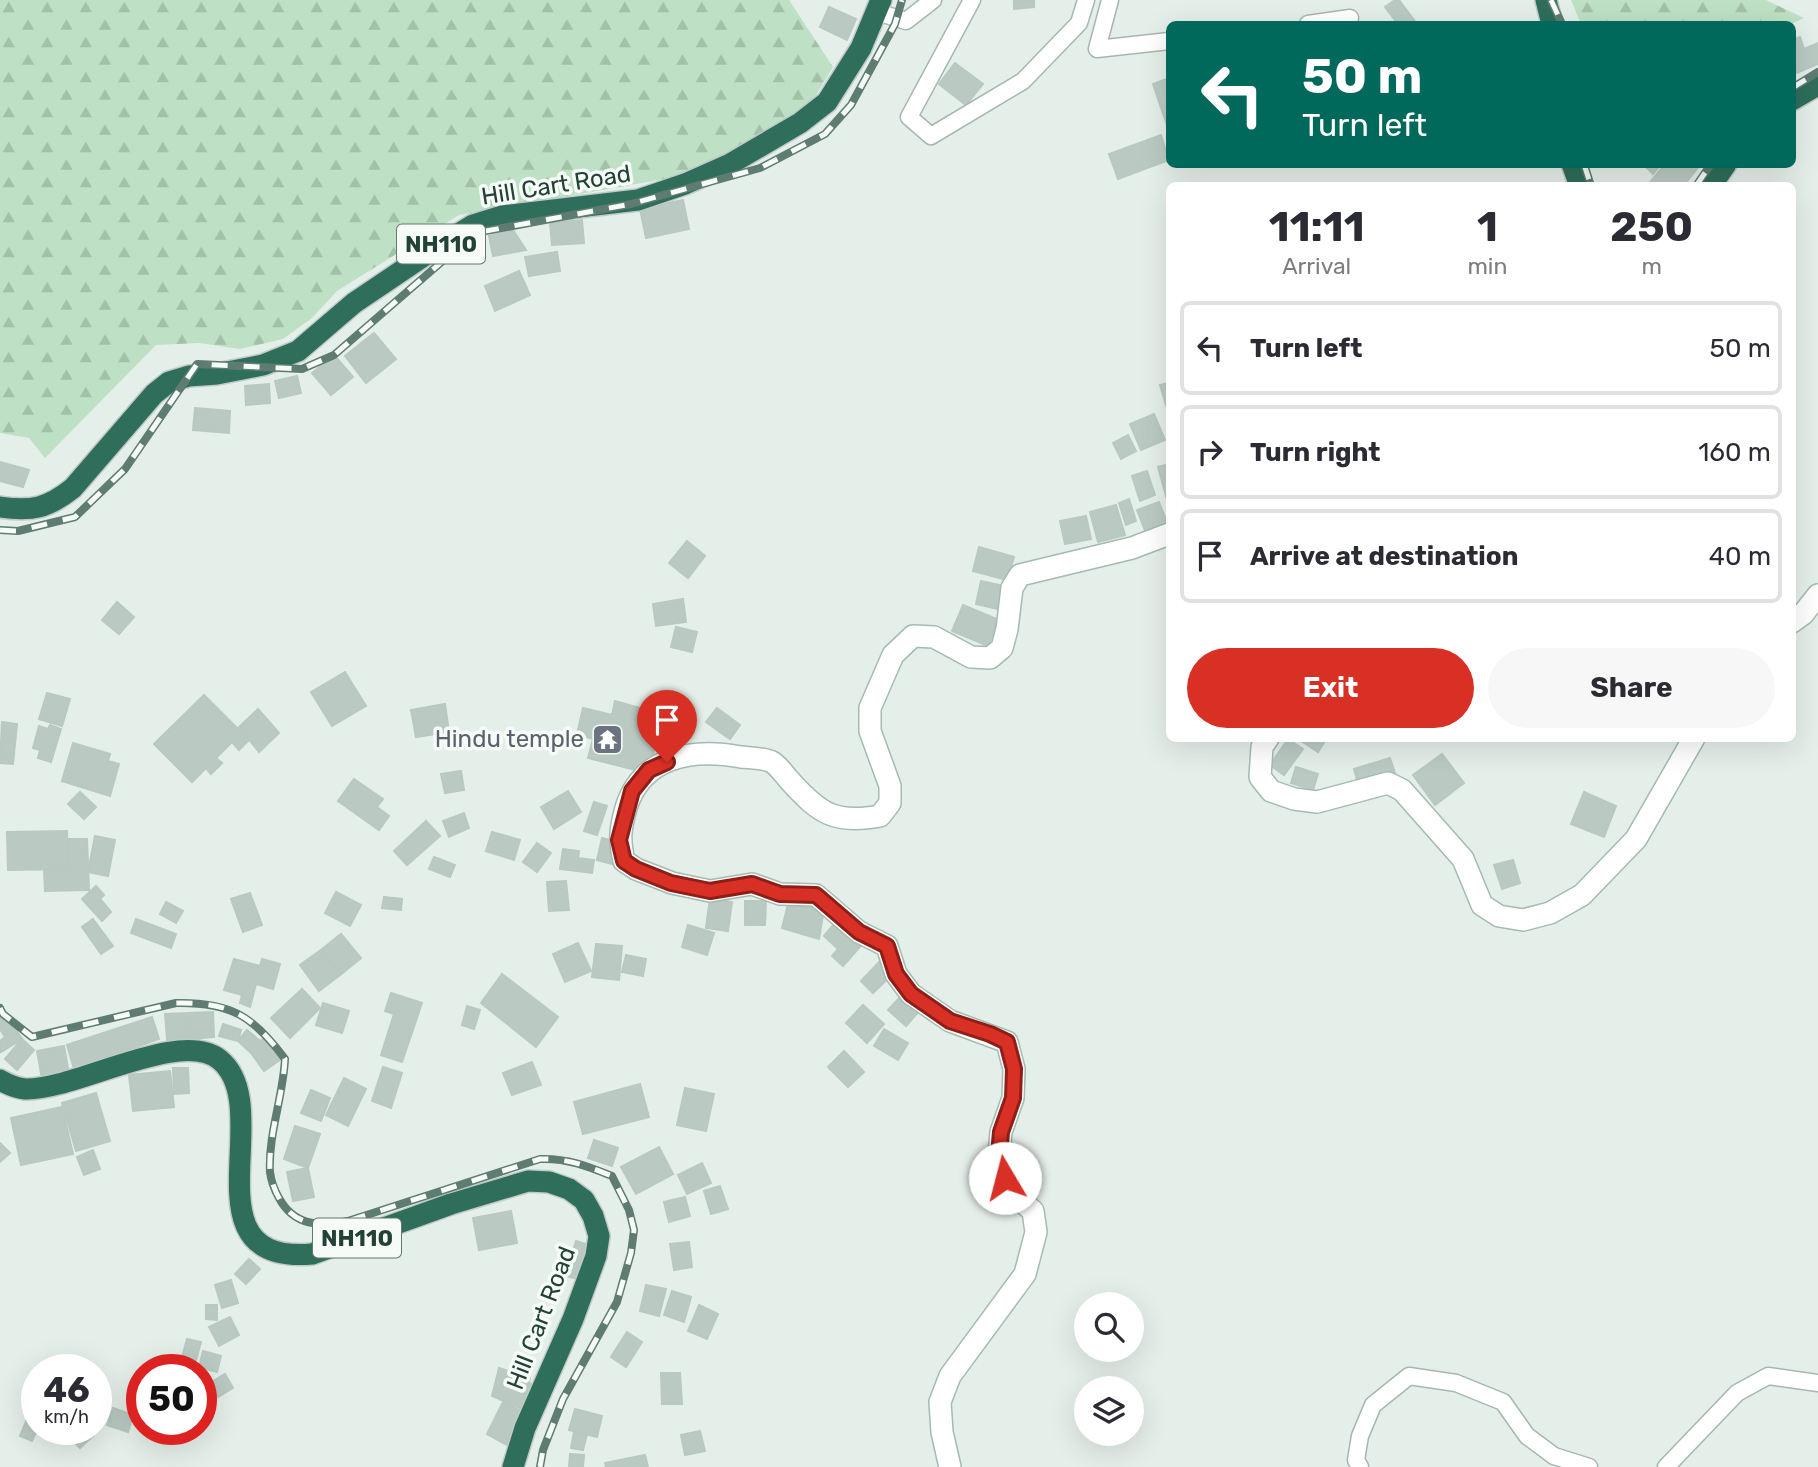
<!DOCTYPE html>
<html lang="en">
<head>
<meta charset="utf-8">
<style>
	body { margin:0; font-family:Rubik,sans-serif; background:#f7f7f7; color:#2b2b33; height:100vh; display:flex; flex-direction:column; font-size:26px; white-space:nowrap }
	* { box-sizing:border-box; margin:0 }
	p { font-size:23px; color:#7c7c81 }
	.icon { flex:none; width:38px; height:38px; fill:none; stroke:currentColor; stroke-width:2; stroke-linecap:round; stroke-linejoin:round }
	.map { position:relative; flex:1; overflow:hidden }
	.details { position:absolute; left:1166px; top:182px; width:630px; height:560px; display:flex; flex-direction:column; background:#fff; border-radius:10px; box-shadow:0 7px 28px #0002 }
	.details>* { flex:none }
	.guide { position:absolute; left:1166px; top:21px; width:630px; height:147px; border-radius:10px; box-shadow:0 7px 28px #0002; background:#00695c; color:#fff; overflow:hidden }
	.fabs { position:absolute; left:1074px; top:1292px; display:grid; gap:14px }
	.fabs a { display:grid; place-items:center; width:70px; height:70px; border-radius:50%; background:#fff; box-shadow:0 7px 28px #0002; font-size:35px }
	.speed { position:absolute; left:21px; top:1354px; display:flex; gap:14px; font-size:35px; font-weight:700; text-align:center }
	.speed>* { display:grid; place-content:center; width:91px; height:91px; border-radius:50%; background:#fff; box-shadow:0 7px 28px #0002; line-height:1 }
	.speed small { font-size:18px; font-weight:400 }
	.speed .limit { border:10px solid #d22; background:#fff; color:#111 }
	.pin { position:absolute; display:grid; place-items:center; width:60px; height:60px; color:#fff; margin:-72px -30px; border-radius:50% 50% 50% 0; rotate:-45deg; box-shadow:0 0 7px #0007 }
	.pin .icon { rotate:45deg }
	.me { position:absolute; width:77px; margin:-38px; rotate:352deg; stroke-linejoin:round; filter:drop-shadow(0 0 5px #0008) }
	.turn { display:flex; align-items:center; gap:24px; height:147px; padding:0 21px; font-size:32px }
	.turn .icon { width:91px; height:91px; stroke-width:2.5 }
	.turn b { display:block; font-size:49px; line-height:60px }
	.eta { display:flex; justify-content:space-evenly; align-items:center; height:119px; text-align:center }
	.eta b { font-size:42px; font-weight:700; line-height:49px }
	.primary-button { display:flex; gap:14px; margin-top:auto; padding:14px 21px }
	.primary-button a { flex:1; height:80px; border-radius:42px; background:#d93025; color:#fff; font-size:28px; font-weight:700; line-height:80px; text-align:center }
	.primary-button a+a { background:#f7f7f7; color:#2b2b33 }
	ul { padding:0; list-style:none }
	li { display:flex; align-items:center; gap:21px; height:94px; margin:0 14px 10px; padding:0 7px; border:4px solid #e1e1e2; border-radius:10px }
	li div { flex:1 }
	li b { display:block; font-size:26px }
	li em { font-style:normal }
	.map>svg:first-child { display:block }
	.forest { fill:url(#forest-firs) }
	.building { fill:#bacac2; stroke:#b7c9c0; stroke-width:2 }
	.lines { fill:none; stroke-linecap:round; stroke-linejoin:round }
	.street-casing { stroke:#a7b7b0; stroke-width:19 }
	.secondary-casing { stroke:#a3bbb0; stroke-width:24 }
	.highway-casing { stroke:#c1cac7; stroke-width:24 }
	.street { stroke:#fff; stroke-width:16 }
	.secondary { stroke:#fff; stroke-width:21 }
	.highway { stroke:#2e6e5b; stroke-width:21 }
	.rail-casing { stroke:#5e7c71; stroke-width:8 }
	.rail { stroke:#f6fbf8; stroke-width:5; stroke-dasharray:16; stroke-linecap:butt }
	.route-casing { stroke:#8d1f18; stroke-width:18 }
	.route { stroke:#d93025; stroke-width:12 }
	.labels { text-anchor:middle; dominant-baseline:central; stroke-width:7; stroke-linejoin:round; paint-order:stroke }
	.shield { fill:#f6fbf8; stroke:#627970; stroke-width:2 }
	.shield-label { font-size:23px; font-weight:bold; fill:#234136 }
	.street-label { font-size:24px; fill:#234136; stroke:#f6fbf8 }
	.worship-label { font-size:24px; fill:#5b616d; stroke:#f6fbf8; text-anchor:end }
</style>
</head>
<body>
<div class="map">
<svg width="1818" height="1467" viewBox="0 0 1818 1467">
	<defs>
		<pattern id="forest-firs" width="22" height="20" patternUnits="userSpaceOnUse" patternTransform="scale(1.75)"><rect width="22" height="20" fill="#bee0c4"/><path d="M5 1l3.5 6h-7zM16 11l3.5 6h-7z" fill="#a3c1a9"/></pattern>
	</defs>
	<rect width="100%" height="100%" fill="#e5efe9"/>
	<!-- forest -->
	<g class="forest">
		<polygon points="0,0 789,0 833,67 816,95 797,112 765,130 731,155 670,178 459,215 337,291 312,318 283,339 240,349 199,343 156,345 45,458 29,438 0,433"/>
		<polygon points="1571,0 1766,0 1804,18 1791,24 1581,24"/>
	</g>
	<!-- building -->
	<g class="building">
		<polygon points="1014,0 1034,0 1034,7 1014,9"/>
		<polygon points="1395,0 1399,0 1417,24 1398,24 1385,7"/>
		<polygon points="829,7 856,19 847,40 820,27"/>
		<polygon points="1800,37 1804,49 1818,43 1818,64 1792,75 1792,40"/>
		<polygon points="955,63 983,84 966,105 939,84"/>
		<polygon points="1169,78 1169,125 1167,125 1153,84"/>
		<polygon points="1161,135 1169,160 1118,179 1109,154"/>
		<polygon points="1643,164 1661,164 1653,174"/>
		<polygon points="1665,164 1701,164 1683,186 1647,186"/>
		<polygon points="683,200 689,229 646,238 640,209"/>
		<polygon points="582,220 584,243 552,245 550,223"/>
		<polygon points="513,230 526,250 493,256 489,236"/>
		<polygon points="557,252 560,271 529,276 525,257"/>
		<polygon points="519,271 530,295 495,311 485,286"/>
		<polygon points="374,333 396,359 366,383 345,356"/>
		<polygon points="334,355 353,377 331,395 312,373"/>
		<polygon points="297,376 301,393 279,398 275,381"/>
		<polygon points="1169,383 1169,411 1168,412 1160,385"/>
		<polygon points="269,384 270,403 246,405 245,386"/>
		<polygon points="195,408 230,411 229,433 193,430"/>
		<polygon points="1154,414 1165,440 1141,450 1130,424"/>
		<polygon points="1128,435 1136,451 1121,459 1113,443"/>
		<polygon points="0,462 29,470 23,487 0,481"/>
		<polygon points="1169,464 1169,507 1158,467"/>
		<polygon points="1147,471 1155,495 1140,501 1132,476"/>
		<polygon points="1129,499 1136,521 1126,525 1119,503"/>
		<polygon points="1159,502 1168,525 1146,533 1137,510"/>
		<polygon points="1116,505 1125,535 1098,542 1090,512"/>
		<polygon points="1086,516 1091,539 1065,544 1060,521"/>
		<polygon points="687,541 705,556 688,578 669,563"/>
		<polygon points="979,547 1014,557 1007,580 973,571"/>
		<polygon points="981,581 1008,587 1002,610 976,604"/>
		<polygon points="683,599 686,622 656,626 653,604"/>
		<polygon points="117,602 134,617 119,634 102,620"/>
		<polygon points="963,605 999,620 988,646 952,631"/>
		<polygon points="676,627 697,632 692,652 671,647"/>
		<polygon points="345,672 366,706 332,726 311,692"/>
		<polygon points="47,693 70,699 62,726 39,719"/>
		<polygon points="204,695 249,740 239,750 232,742 216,758 222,763 211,774 206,768 192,782 154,744"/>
		<polygon points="615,701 654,712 652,721 661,723 648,773 588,758 593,739 577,734 583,708 612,715"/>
		<polygon points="445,704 449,732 416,737 411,710"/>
		<polygon points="717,708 740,725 730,739 706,722"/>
		<polygon points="258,709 279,733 259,752 239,727"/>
		<polygon points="2,722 17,724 13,764 0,763"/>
		<polygon points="50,725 61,729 51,762 38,758 40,750 33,748 39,726 48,729"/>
		<polygon points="1297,738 1321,738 1325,741 1318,752"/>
		<polygon points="1288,739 1303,749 1284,775 1270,765"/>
		<polygon points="73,743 110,754 108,761 119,764 110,796 62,781"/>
		<polygon points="1442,754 1464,783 1435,805 1413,775"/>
		<polygon points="1390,758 1395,773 1358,784 1354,769"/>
		<polygon points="1296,767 1318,774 1313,790 1291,783"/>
		<polygon points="461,771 464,790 445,793 441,774"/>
		<polygon points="354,779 383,799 377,807 389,816 379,830 338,801"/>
		<polygon points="568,791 581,812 554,829 541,807"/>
		<polygon points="80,792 96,807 84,819 68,804"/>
		<polygon points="1584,792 1616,806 1604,837 1571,824"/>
		<polygon points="594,802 607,806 597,835 584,831"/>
		<polygon points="464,813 469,828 449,837 443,821"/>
		<polygon points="426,821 440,836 407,865 394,851"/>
		<polygon points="67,831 68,869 8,870 7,832"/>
		<polygon points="492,832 520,840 514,860 486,851"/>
		<polygon points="95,836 115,840 108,876 88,872"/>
		<polygon points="602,838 618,842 612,864 597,860"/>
		<polygon points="67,839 87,839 89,890 45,891 44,869 68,869"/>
		<polygon points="537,843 551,853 537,872 523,862"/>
		<polygon points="563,849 579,851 578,858 594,860 592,873 560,869"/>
		<polygon points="434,857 455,865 450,877 429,869"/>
		<polygon points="1513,860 1520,883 1502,889 1494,865"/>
		<polygon points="566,881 569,910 549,911 547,882"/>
		<polygon points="96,886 104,895 100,899 111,912 102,921 82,899"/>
		<polygon points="336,892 361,905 350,926 325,913"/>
		<polygon points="250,893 262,925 243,932 231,899"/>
		<polygon points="384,897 402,899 401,910 382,908"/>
		<polygon points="710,898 732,902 728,931 706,928"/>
		<polygon points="745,901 766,901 765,925 745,925"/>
		<polygon points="166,902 183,911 176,923 160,914"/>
		<polygon points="788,904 824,909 819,939 782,928"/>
		<polygon points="839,918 865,941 843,966 832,956 838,949 824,936"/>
		<polygon points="93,919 113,946 101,954 82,927"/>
		<polygon points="136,919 176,934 171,948 131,933"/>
		<polygon points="688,925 714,933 707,955 682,947"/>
		<polygon points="341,934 361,958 340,975 321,950"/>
		<polygon points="578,943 591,971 565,982 553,954"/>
		<polygon points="596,944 622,946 619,980 592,977"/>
		<polygon points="321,950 340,975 319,991 300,965"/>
		<polygon points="626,955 646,959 643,976 622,972"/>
		<polygon points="885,956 898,969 873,993 861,981"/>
		<polygon points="234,959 260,966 262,959 280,964 273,989 256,984 250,1007 240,1003 242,995 224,990"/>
		<polygon points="502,974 558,1017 536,1047 481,1003"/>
		<polygon points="302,989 320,1008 290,1038 271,1018"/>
		<polygon points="391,993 422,1003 402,1062 381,1055 394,1014 385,1011"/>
		<polygon points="904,993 921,1009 906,1026 888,1010"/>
		<polygon points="323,1003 349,1011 342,1033 316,1025"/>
		<polygon points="863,1005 884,1024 867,1043 846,1023"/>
		<polygon points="0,1006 22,1039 1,1052 0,1041 5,1037 0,1029"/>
		<polygon points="467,1006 480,1010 474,1029 462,1025"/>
		<polygon points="213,1012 214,1037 190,1039 189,1013"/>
		<polygon points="189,1013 190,1039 167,1040 165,1014"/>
		<polygon points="152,1017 159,1039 74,1069 67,1045"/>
		<polygon points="223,1024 241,1030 238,1041 219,1036"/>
		<polygon points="884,1029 908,1043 898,1060 874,1046"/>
		<polygon points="247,1030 260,1041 267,1036 284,1057 264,1071 251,1053 238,1041"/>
		<polygon points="22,1039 34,1050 17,1070 5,1059"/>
		<polygon points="64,1046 69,1074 42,1079 37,1051"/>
		<polygon points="844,1051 864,1072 848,1087 828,1067"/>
		<polygon points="532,1062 541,1085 512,1095 503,1073"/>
		<polygon points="383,1067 402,1073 391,1108 372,1101"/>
		<polygon points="173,1068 188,1068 189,1093 174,1094"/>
		<polygon points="170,1071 174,1107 133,1111 129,1075"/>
		<polygon points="344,1078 366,1089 348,1126 326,1115"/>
		<polygon points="640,1084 649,1117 583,1134 574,1102"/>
		<polygon points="685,1088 714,1094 706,1131 677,1125"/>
		<polygon points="311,1090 330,1098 321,1121 301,1113"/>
		<polygon points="96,1093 110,1141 76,1151 62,1103"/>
		<polygon points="62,1107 73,1154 21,1165 11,1118"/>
		<polygon points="295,1126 320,1134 308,1168 284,1159"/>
		<polygon points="594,1140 618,1148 612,1166 588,1158"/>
		<polygon points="0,1143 10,1153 0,1162"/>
		<polygon points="659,1147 673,1174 636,1194 621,1167"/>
		<polygon points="93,1150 100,1169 84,1175 77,1157"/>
		<polygon points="702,1163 711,1183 687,1194 678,1175"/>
		<polygon points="308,1168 314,1197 293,1201 287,1172"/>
		<polygon points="720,1186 728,1209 711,1214 704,1191"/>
		<polygon points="685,1197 690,1216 669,1222 664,1202"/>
		<polygon points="511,1211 517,1243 479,1250 473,1218"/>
		<polygon points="576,1241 595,1247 586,1281 566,1276"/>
		<polygon points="689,1242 692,1267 674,1270 670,1244"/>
		<polygon points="249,1259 260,1269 246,1284 235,1274"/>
		<polygon points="231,1280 238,1303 222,1308 215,1285"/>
		<polygon points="646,1285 666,1289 659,1316 640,1311"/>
		<polygon points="672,1291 691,1297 684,1322 664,1315"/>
		<polygon points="206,1305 217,1305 217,1320 206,1319"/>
		<polygon points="699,1305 718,1314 707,1339 688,1331"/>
		<polygon points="230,1317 239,1335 219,1346 209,1327"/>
		<polygon points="627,1332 642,1342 626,1367 611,1357"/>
		<polygon points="187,1339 201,1342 196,1360 182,1357"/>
		<polygon points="203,1351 221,1356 217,1372 199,1367"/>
		<polygon points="499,1368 530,1378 529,1383 536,1385 527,1411 492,1396"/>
		<polygon points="661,1373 680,1373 682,1404 662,1404"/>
		<polygon points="225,1374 233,1388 218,1397 210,1383"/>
		<polygon points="503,1402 525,1413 509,1446 487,1434"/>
		<polygon points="113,1408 133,1415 128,1432 107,1425"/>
		<polygon points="575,1409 602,1416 597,1437 569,1430"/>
		<polygon points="30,1412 37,1415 37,1430 32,1441 20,1436"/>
		<polygon points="72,1430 89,1430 94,1435 80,1448 67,1434"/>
		<polygon points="700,1431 705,1451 685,1455 681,1435"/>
		<polygon points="574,1432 587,1434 583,1450 571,1448"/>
		<polygon points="570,1454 584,1455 583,1467 569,1467"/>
		<polygon points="645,1455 648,1467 606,1467 605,1463"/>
	</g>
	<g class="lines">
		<defs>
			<g id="street">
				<polyline points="972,0 909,117 931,136 1023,81 1079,23 1086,0"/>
				<polyline points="1110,0 1097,49 1169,41"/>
				<polyline points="877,12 906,21 933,0"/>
				<polyline points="1308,24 1350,18"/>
				<polyline points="1360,1467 1356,1460 1360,1436 1373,1405 1409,1376 1456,1383 1503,1402 1527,1436 1554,1456 1589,1467"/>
				<polyline points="1666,1467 1737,1393 1768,1376 1818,1383"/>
			</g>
			<g id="secondary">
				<polyline points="1792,622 1803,614 1818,595"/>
				<polyline points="1268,738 1262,747 1260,777 1271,791 1294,799 1317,802 1388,783 1402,790 1463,859 1482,905 1499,916 1523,920 1550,913 1582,895 1636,839 1694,738"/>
				<path d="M 950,1467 L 942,1432 L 940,1402 L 950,1376 L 1025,1274 L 1036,1232 L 1033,1211 L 1018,1198 L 1005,1178 L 999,1155 L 1001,1132 L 1013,1098 L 1014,1069 L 1007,1042 L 950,1021 L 911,994 L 896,974 L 887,946 L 859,932 L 816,895 L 780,894 L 752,884 L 710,891 L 672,883 L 636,869 L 624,861 C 619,839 620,830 626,808 C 642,756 692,748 741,757 C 749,758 765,758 772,762 C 779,766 785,776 791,782 C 820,814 835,824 880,816 L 890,803 L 890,786 L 870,731 L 870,708 L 893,655 L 913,636 L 934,637 L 971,657 L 990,658 L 1002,648 L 1007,629 L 1012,588 L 1020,575 L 1132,548 L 1169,534"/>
			</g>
			<g id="highway">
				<polyline points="1546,0 1552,24"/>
				<polyline points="1792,100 1818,85"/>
				<polyline points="1572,164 1580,186"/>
				<polyline points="1711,186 1726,164"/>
				<path d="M 0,507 C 32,512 48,508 73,488 L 154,394 L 169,382 L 189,376 L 217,374 L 263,365 L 298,351 L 354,303 L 437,247 L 473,225 L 502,216 L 638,200 L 685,184 L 730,164 L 800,123 L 827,102 L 861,48 L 881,0"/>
				<path d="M 0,1080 C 7,1084 17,1088 25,1089 C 74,1091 181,1027 220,1060 C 278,1108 183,1265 312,1254 L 451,1204 L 528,1181 L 549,1182 L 569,1189 L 584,1200 L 593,1216 L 599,1236 L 596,1256 L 573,1319 L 525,1428 L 513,1467"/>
			</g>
		</defs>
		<!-- street casing -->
		<use href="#street" class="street-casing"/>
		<!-- secondary casing -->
		<use href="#secondary" class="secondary-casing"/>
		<!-- highway casing -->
		<use href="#highway" class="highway-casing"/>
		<!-- street -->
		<use href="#street" class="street"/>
		<!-- secondary -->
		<use href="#secondary" class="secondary"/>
		<!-- highway -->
		<use href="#highway" class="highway"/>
		<defs>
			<g id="rail">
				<polyline points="1551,0 1562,24"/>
				<polyline points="1792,88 1818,72"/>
				<polyline points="1584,164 1591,186"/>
				<polyline points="1696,186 1711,164"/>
				<polyline points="0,530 18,531 75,517 125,469 197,364 302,369 334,355 475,233 631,204 760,168 825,134 851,105 895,24 902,0"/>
				<path d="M 0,1008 L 3,1014 L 32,1037 L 176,1003 C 231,1002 253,1016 285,1059 C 283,1097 268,1135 270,1172 C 271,1180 275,1191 279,1198 C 294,1226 320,1227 348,1221 L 540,1159 C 567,1158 587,1166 612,1176 L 629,1210 L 634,1230 L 631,1253 L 617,1302 L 563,1399 L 543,1450 L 540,1467"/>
			</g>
		</defs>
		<!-- rail casing -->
		<use href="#rail" class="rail-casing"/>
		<!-- rail -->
		<use href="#rail" class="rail"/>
	</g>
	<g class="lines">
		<defs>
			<polyline id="route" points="667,762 649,770 632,791 619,840 624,861 636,869 671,883 710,891 752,884 780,894 816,895 859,932 887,946 896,974 911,994 950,1021 990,1034 1007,1042 1014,1069 1013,1098 1001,1132 999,1155 1005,1178"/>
		</defs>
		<!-- route casing -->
		<use href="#route" class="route-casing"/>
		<!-- route -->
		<use href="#route" class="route"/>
	</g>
	<!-- icons -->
	<defs>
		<symbol id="temple-square" viewBox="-11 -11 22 22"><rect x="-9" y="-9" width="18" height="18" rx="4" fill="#6b7280" stroke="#f6fbf8"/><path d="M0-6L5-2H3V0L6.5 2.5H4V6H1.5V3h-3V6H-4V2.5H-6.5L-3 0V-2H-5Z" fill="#fff"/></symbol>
	</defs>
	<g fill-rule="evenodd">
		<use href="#temple-square" x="590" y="722" width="35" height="35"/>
	</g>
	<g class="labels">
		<!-- shield labels -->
		<g class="shield">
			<rect x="397" y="224.5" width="88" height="39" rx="5"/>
			<rect x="313" y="1218.5" width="88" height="39" rx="5"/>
		</g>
		<g class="shield-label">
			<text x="441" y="244">NH110</text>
			<text x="357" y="1238">NH110</text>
		</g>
		<!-- street labels -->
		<g class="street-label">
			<text transform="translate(556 185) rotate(-9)">Hill Cart Road</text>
			<text transform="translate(541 1318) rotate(-69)">Hill Cart Road</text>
		</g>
		<!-- worship labels -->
		<g class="worship-label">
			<text x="584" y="739">Hindu temple</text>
		</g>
	</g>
</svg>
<div class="fabs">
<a><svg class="icon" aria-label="search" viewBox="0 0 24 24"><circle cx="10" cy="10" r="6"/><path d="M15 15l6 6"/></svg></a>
<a><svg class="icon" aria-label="layers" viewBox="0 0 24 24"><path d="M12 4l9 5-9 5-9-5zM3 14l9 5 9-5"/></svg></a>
</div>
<div class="speed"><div>46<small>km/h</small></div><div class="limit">50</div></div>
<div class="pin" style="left:667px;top:762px;background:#d93025"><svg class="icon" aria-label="arrive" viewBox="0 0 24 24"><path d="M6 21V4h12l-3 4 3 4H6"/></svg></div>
<svg class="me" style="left:1005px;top:1178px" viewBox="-20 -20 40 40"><circle r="19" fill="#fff"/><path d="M0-13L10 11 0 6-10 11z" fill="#d93025"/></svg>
<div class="guide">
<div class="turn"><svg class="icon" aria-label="left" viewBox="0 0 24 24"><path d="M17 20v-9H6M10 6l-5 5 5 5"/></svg><div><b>50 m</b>Turn left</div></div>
</div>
<section class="details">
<div class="eta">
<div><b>11:11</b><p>Arrival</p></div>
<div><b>1</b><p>min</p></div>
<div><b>250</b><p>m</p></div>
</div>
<ul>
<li><svg class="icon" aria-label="left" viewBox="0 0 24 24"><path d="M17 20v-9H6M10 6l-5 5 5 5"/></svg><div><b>Turn left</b></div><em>50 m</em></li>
<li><svg class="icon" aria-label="right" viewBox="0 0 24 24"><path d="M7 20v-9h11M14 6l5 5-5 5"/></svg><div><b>Turn right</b></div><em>160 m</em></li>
<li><svg class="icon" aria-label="arrive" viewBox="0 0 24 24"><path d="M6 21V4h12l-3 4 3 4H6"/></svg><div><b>Arrive at destination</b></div><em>40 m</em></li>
</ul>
<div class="primary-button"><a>Exit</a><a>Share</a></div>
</section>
</div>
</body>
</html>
